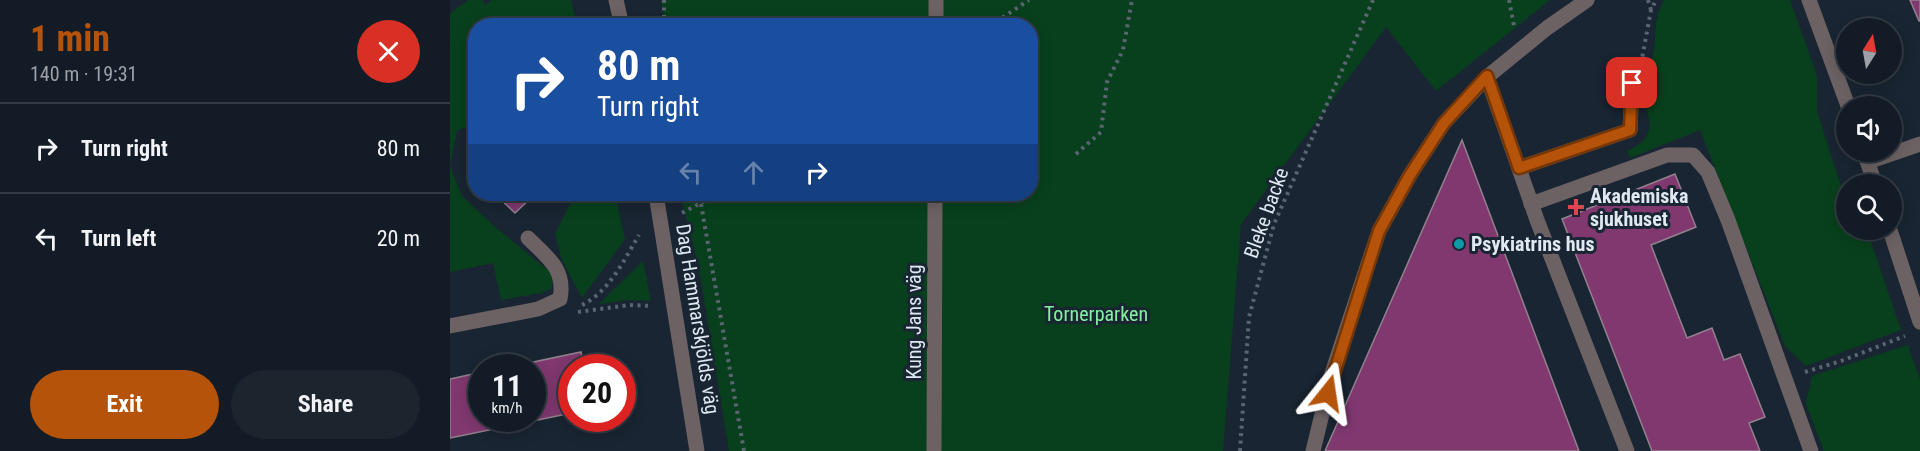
<!DOCTYPE html>
<html lang="en">
<head>
<meta charset="utf-8">
<style>
	body { margin:0; font-family:"Roboto Condensed",sans-serif; background:#1c252e; color:#f1f3f6; height:100vh; display:flex; flex-direction:column; font-size:22px; white-space:nowrap }
	* { box-sizing:border-box; margin:0 }
	p { font-size:20px; color:#9da1a7 }
	.icon { flex:none; width:33px; height:33px; fill:none; stroke:currentColor; stroke-width:2; stroke-linecap:round; stroke-linejoin:round }
	.map { position:relative; flex:1; overflow:hidden }
	.drawer { display:flex; flex-direction:column; background:#131c26; width:450px }
	.drawer>* { flex:none }
	.guide { position:absolute; left:18px; top:18px; width:570px; height:183px; border-radius:24px; box-shadow:0 3px 15px #0003,0 0 0 2px #323a43; background:#1a4fa0; color:#fff; overflow:hidden }
	.needle { width:39px; rotate:11deg }
	.fabs { position:absolute; left:1386px; top:18px; display:grid; gap:12px }
	.fabs a { display:grid; place-items:center; width:66px; height:66px; border-radius:50%; background:#131c26; box-shadow:0 3px 15px #0003,0 0 0 2px #323a43; font-size:30px }
	.speed { position:absolute; left:18px; top:354px; display:flex; gap:12px; font-size:30px; font-weight:700; text-align:center }
	.speed>* { display:grid; place-content:center; width:78px; height:78px; border-radius:50%; background:#131c26; box-shadow:0 3px 15px #0003,0 0 0 2px #323a43; line-height:1 }
	.speed small { font-size:15px; font-weight:400 }
	.speed .limit { border:9px solid #d22; background:#fff; color:#111 }
	.pin { position:absolute; display:grid; place-items:center; width:51px; height:51px; color:#fff; margin:-26px; border-radius:12px; box-shadow:0 3px 9px #0006 }
	.me { position:absolute; width:66px; margin:-33px; rotate:15deg; stroke-linejoin:round; filter:drop-shadow(0 0 4px #0008) }
	.turn { display:flex; align-items:center; gap:21px; height:126px; padding:0 30px; font-size:27px }
	.turn .icon { width:78px; height:78px; stroke-width:2.5 }
	.turn b { display:block; font-size:42px; line-height:51px }
	.lanes { display:flex; align-items:center; height:57px; padding:0 30px; background:#0003; justify-content:center; gap:30px; direction:ltr }
	.lanes .off { opacity:.35 }
	.round { display:grid; place-items:center; flex:none; width:63px; height:63px; border-radius:32px; background:#1c252e }
	.headline { display:flex; align-items:center; justify-content:space-between; height:102px; padding:0 30px }
	h1 { font-size:36px; font-weight:700; line-height:45px; color:#b45309 }
	.action { display:flex; gap:12px; margin-top:auto; padding:12px 30px }
	.action a { flex:1; height:69px; border-radius:36px; background:#b45309; color:#fff; font-size:24px; font-weight:700; line-height:69px; text-align:center }
	.action a+a { background:#1c252e; color:#f1f3f6 }
	ul { padding:0; list-style:none }
	li { display:flex; align-items:center; gap:18px; height:90px; padding:0 30px; border-top:2px solid #323a43 }
	li div { flex:1 }
	li b { display:block; font-size:22px }
	li em { font-style:normal }
	main { display:flex; flex:1; min-height:0 }
	.map>svg:first-child { display:block }
	.green { fill:#08401d }
	.building { fill:#80386f; stroke:#93808e; stroke-width:1.5 }
	.lines { fill:none; stroke-linecap:round; stroke-linejoin:round }
	.path { stroke:#5b6571; stroke-width:4; stroke-dasharray:3 4.5; stroke-linecap:butt }
	.minor { stroke:#6c6264; stroke-width:15 }
	.route-casing { stroke:#753606; stroke-width:15 }
	.route { stroke:#b45309; stroke-width:10 }
	.health-dot { fill:#e0444e; stroke:#192532; stroke-width:2 }
	.culture-dot { fill:#0f9aa8; stroke:#192532; stroke-width:2 }
	.labels { text-anchor:middle; dominant-baseline:central; stroke-width:6; stroke-linejoin:round; paint-order:stroke }
	.poi-label { font-size:20px; font-weight:bold; fill:#e0e8f1; stroke:#192532; text-anchor:start }
	.street-label { font-size:20px; fill:#e0e8f1; stroke:#192532 }
	.park-label { font-size:20px; fill:#84f0a0; stroke:#192532 }
</style>
</head>
<body>
<main>
<section class="drawer">
<div class="headline"><div><h1>1 min</h1><p>140 m · 19:31</p></div><a class="round" style="background:#d93025;color:#fff"><svg class="icon" aria-label="close" viewBox="0 0 24 24"><path d="M6 6l12 12M18 6L6 18"/></svg></a></div>
<ul>
<li><svg class="icon" aria-label="right" viewBox="0 0 24 24"><path d="M7 20v-9h11M14 6l5 5-5 5"/></svg><div><b>Turn right</b></div><em>80 m</em></li>
<li><svg class="icon" aria-label="left" viewBox="0 0 24 24"><path d="M17 20v-9H6M10 6l-5 5 5 5"/></svg><div><b>Turn left</b></div><em>20 m</em></li>
</ul>
<div class="action"><a>Exit</a><a>Share</a></div>
</section>
<div class="map">
<svg width="1470" height="451" viewBox="0 0 1470 451">
	<rect width="100%" height="100%" fill="#192532"/>
	<!-- green -->
	<g class="green">
		<polygon points="18,0 33,0 35,5 42,0 121,0 127,25 26,26 25,123 7,131 0,165 0,14"/>
		<polygon points="211,0 1100,0 986,91 936,27 791,224 773,451 279,451 248,263 230,194 580,194 580,26 216,25"/>
		<path d="M 1214,0 L 1340,0 L 1367,76 L 1367,111 L 1390,183 L 1396,191 L 1396,230 L 1417,230 L 1451,330 L 1356,366 L 1335,346 L 1250,130 L 1180,158 L 1177,151 C 1186,146 1194,143 1198,133 C 1203,121 1195,108 1194,96 C 1192,81 1200,69 1203,55 C 1208,33 1202,22 1214,0 Z"/>
		<polygon points="0,166 12,196 44,226 105,276 101,289 91,293 51,300 43,263 0,272"/>
		<polygon points="125,194 165,194 175,239 132,298 112,260 105,234"/>
		<polygon points="193,261 201,301 178,300 149,304"/>
		<polygon points="1458,345 1470,380 1470,451 1374,451 1356,404 1362,376"/>
	</g>
	<!-- building -->
	<g class="building">
		<polygon points="1460,0 1470,0 1470,21 1469,21"/>
		<polygon points="1012,140 1129,451 875,451 894,408"/>
		<polygon points="1225,174 1246,227 1201,245 1237,338 1262,328 1274,360 1290,354 1315,417 1299,423 1310,451 1202,451 1112,219"/>
		<polygon points="45,194 85,194 65,213"/>
		<polygon points="131,352 134,368 122,368 122,413 0,438 0,379 32,372 32,418 82,418 82,368 55,368"/>
	</g>
	<g class="lines">
		<!-- path -->
		<g class="path">
			<polyline points="214,0 214,26"/>
			<polyline points="1059,0 1064,26"/>
			<polyline points="1198,0 1201,10"/>
			<polyline points="540,26 579,0"/>
			<polyline points="1191,64 1201,10 1206,0"/>
			<polyline points="626,154 651,132 657,82 673,50 682,0"/>
			<polyline points="251,204 294,451"/>
			<polyline points="232,213 268,194"/>
			<path d="M 132,305 C 159,292 174,260 189,235"/>
			<polyline points="128,312 180,305 201,306"/>
			<polyline points="1355,372 1391,361 1455,336"/>
			<polyline points="790,451 799,317 824,224 923,0"/>
		</g>
		<!-- minor -->
		<g class="minor">
			<polyline points="166,0 172,26"/>
			<polyline points="1359,0 1398,106"/>
			<polyline points="486,26 486,0"/>
			<polyline points="1037,77 1087,220 1177,451"/>
			<polyline points="1414,152 1425,184"/>
			<polyline points="1418,162 1470,144"/>
			<polyline points="1069,168 1180,130 1182,83"/>
			<polyline points="206,194 247,451"/>
			<polyline points="1081,204 1217,155 1243,155 1258,172 1278,220 1361,451"/>
			<polyline points="1440,230 1470,322"/>
			<path d="M 0,326 L 88,309 L 110,299 C 116,269 97,257 78,238"/>
			<polyline points="484,451 485,194"/>
			<polyline points="863,451 882,373 929,231 960,175 994,123 1037,77 1097,28 1137,0"/>
		</g>
	</g>
	<g class="lines">
		<defs>
			<polyline id="route" points="878,393 929,231 960,175 994,123 1037,76 1069,168 1180,130 1182,83"/>
		</defs>
		<!-- route casing -->
		<use href="#route" class="route-casing"/>
		<!-- route -->
		<use href="#route" class="route"/>
	</g>
	<!-- markers -->
	<path class="health-dot" d="M1123 198h6v6h6v6h-6v6h-6v-6h-6v-6h6z"/>
	<circle class="culture-dot" cx="1009" cy="244" r="6"/>
	<g class="labels">
		<!-- poi labels -->
		<g class="poi-label">
			<text x="1140" y="196">Akademiska<tspan x="1140" dy="23">sjukhuset</tspan></text>
			<text x="1021" y="244">Psykiatrins hus</text>
		</g>
		<!-- street labels -->
		<g class="street-label">
			<text transform="translate(816 213) rotate(-70)">Bleke backe</text>
			<text transform="translate(248 319) rotate(81)">Dag Hammarskjölds väg</text>
			<text transform="translate(464 322) rotate(-90)">Kung Jans väg</text>
		</g>
		<!-- park labels -->
		<g class="park-label">
			<text x="646" y="314">Tornerparken</text>
		</g>
	</g>
</svg>
<div class="fabs">
<a><svg class="needle" viewBox="-14 -14 28 28"><path d="M0-13l5 13h-10z" fill="#e53935"/><path d="M0 13l5-13h-10z" fill="#9da1a7"/></svg></a>
<a><svg class="icon" aria-label="sound" viewBox="0 0 24 24"><path d="M4 9h4l5-4v14l-5-4H4zM17 9q2 3 0 6"/></svg></a>
<a><svg class="icon" aria-label="search" viewBox="0 0 24 24"><circle cx="10" cy="10" r="6"/><path d="M15 15l6 6"/></svg></a>
</div>
<div class="speed"><div>11<small>km/h</small></div><div class="limit">20</div></div>
<div class="pin" style="left:1182px;top:83px;background:#d93025"><svg class="icon" aria-label="arrive" viewBox="0 0 24 24"><path d="M6 21V4h12l-3 4 3 4H6"/></svg></div>
<svg class="me" style="left:878px;top:393px" viewBox="-20 -20 40 40"><path d="M0-17L14 15 0 8-14 15z" fill="#b45309" stroke="#fff" stroke-width="4"/></svg>
<div class="guide">
<div class="turn"><svg class="icon" aria-label="right" viewBox="0 0 24 24"><path d="M7 20v-9h11M14 6l5 5-5 5"/></svg><div><b>80 m</b>Turn right</div></div>
<div class="lanes"><svg class="icon off" aria-label="left" viewBox="0 0 24 24"><path d="M17 20v-9H6M10 6l-5 5 5 5"/></svg><svg class="icon off" aria-label="ahead" viewBox="0 0 24 24"><path d="M12 20V5M6 11l6-6 6 6"/></svg><svg class="icon" aria-label="right" viewBox="0 0 24 24"><path d="M7 20v-9h11M14 6l5 5-5 5"/></svg></div>
</div>
</div>
</main>
</body>
</html>
